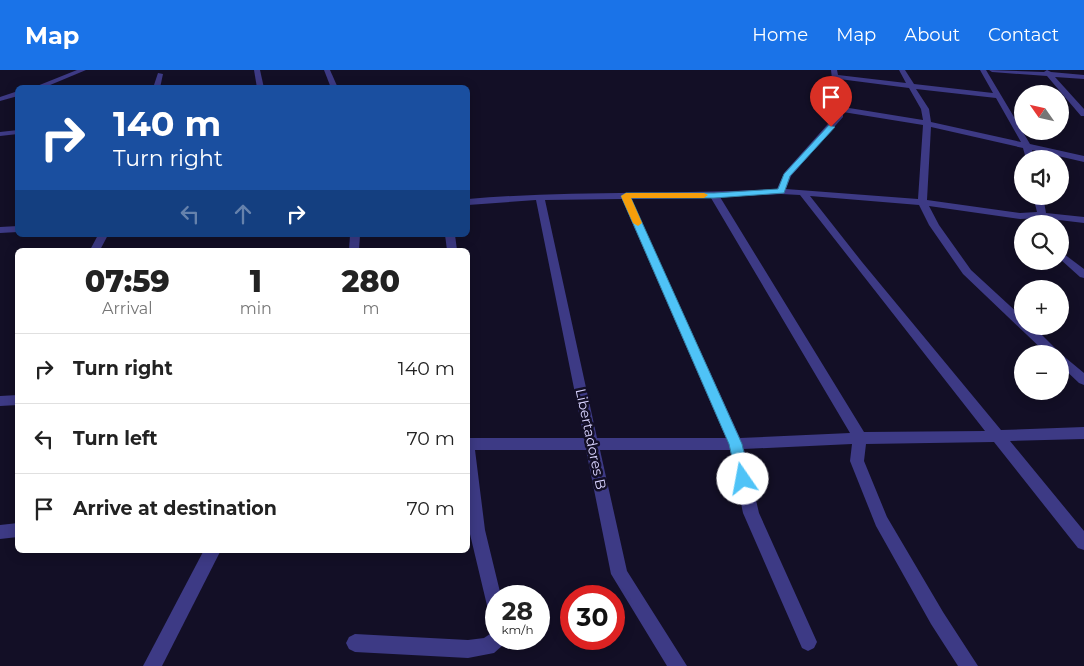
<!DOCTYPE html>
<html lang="en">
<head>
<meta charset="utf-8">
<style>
	body { margin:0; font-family:Montserrat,sans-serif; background:#f2f2f2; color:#222; height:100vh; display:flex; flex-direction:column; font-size:19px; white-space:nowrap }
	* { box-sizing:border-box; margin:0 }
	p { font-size:16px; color:#767676 }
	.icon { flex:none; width:28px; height:28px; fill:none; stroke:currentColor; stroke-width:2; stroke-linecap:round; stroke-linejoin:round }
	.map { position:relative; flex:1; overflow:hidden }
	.sheet { position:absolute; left:15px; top:178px; width:455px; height:305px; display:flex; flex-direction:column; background:#fff; border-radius:8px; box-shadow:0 2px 12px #0003 }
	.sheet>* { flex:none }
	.banner { position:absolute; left:15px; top:15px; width:455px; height:152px; border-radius:8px; box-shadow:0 2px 12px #0003; background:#1a4fa0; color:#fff; overflow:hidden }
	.needle { width:32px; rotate:304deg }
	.fabs { position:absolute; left:1014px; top:15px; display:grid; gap:10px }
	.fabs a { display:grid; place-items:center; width:55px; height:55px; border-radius:50%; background:#fff; box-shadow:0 2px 12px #0003; font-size:25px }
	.speed { position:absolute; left:485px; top:515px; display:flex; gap:10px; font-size:25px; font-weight:700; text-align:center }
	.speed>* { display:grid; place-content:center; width:65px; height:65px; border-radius:50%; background:#fff; box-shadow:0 2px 12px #0003; line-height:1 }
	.speed small { font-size:12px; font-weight:400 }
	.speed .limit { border:8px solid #d22; background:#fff; color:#111 }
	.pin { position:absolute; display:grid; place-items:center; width:42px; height:42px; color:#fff; margin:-51px -21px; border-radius:50% 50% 50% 0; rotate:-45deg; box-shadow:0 0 5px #0007 }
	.pin .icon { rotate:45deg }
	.me { position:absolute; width:55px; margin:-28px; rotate:348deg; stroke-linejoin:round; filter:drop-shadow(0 0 4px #0008) }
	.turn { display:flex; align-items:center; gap:18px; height:105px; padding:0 15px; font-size:22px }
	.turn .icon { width:65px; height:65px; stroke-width:2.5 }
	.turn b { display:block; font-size:35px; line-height:42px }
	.lanes { display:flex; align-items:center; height:48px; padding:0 15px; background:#0003; justify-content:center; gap:25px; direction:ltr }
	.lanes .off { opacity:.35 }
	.eta { display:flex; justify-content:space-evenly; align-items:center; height:85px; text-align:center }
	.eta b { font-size:30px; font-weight:800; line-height:35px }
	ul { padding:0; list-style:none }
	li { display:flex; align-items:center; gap:15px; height:70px; padding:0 15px; border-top:1px solid #e0e0e0 }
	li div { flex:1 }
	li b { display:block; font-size:19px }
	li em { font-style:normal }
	header { display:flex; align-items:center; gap:30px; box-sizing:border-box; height:70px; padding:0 25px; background:#1a73e8; color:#fff }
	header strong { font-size:24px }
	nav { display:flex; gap:28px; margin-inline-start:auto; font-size:18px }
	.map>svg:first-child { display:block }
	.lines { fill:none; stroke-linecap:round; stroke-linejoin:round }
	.minor { fill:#3d3a85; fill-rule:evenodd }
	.tertiary { fill:#3d3a85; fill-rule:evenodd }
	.route { fill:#4fc3f7; stroke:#337fa1 }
	.slow { fill:#f59e0b }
	.labels { text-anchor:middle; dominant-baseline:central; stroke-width:5; stroke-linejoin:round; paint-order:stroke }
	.street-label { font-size:14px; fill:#d9d4ff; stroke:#130f26 }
</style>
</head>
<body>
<header>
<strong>Map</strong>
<nav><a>Home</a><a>Map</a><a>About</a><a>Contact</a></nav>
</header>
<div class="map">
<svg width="1084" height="596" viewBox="0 0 1084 596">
	<rect width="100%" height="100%" fill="#130f26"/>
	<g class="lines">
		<!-- minor -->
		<g class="minor">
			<polygon points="77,0 86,0 43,18 32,18"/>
			<polygon points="254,0 260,0 264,18 257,18"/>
			<polygon points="324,0 330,0 338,18 331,18"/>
			<path d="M 831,0 L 837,0 L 838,5 L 906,13 L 899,0 L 905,0 L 914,14 L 993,23 L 980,0 L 986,0 L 1030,74 L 1084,86 L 1084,92 L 1032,80 L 1034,89 L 1026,89 L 1023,78 L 931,57 L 927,130 L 1020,143 L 1037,142 L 1033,126 L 1043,126 L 1046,143 L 1084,147 L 1084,153 L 1042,148 L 1020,149 L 929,136 L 939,155 L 971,200 L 1022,247 L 1022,256 L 1033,256 L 1061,284 L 1084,303 L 1084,315 L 1079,313 L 1060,295 L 1060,284 L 1047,284 L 963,204 L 929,155 L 919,135 L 810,126 L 862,192 L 1001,360 L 1084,357 L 1084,369 L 1010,371 L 1084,461 L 1084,480 L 1078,478 L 994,372 L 866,374 L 864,391 L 887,447 L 943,542 L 978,596 L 958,596 L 931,554 L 876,456 L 850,391 L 852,374 L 744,379 L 759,443 L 817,572 L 814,578 L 808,581 L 802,578 L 743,443 L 730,380 L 600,380 L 627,501 L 687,596 L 667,596 L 611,504 L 586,380 L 475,380 L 485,460 L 501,526 L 496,526 L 496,551 L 490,548 L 469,460 L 468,368 L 584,368 L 536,130 L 468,135 L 468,129 C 570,120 674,125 777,119 L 784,103 L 836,45 ZM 839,9 L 909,18 L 921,39 L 923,50 L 843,37 ZM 916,19 L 996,28 L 1021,72 L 931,52 L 929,39 ZM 843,42 L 923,55 L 918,129 L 786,119 L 791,106 L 843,47 ZM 781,124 L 800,125 L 985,361 L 864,362 L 720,127 ZM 711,128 L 850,363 L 740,368 L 631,129 ZM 622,129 L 726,368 L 597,368 L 545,130 Z"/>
			<polygon points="989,0 1044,2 1047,0 1051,2 1084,5 1084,9 1055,7 1084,39 1084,46 1081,46 1047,6 992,2"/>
			<polygon points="158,3 163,4 160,18 153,18"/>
			<polygon points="18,21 18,26 0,31 0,27"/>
			<polygon points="18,60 18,64 0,66 0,62"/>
			<polygon points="98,165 108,165 100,180 90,180"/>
			<polygon points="445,165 455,165 457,180 447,180"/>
			<polygon points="1060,181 1084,199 1084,208 1080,207 1060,189"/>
			<polygon points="18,325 18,335 0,336 0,326"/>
			<polygon points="18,453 18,467 0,469 0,455"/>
			<polygon points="496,560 496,569 506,569 503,575 494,583 468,588 355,582 349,579 346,573 349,567 355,564 468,570 484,568"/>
		</g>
		<!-- tertiary -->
		<g class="tertiary">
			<polygon points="18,156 18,162 0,163 0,157"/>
			<polygon points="350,165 360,165 359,180 349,180"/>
			<polygon points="204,480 221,480 162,596 143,596"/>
		</g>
	</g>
	<!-- route -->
	<polygon class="route" points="829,55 835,57 790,106 784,123 714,128 631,128 742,374 750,409 748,413 743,414 739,413 737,409 729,374 621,126 626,123 714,123 778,119 784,104"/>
	<!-- slow -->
	<polygon class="slow" points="626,123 704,123 708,125 704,128 631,128 642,153 638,156 633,153 621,126"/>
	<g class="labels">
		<!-- street labels -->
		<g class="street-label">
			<text transform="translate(591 369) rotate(78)">Libertadores B</text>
		</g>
	</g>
</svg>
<div class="fabs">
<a><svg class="needle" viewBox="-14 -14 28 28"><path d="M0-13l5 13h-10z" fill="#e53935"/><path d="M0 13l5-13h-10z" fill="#767676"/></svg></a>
<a><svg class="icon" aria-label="sound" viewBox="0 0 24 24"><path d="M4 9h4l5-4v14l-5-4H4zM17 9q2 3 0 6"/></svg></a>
<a><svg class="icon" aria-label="search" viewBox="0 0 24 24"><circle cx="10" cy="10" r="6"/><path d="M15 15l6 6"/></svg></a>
<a>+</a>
<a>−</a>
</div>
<div class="speed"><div>28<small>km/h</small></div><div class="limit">30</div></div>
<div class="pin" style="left:831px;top:57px;background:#d93025"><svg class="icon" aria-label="arrive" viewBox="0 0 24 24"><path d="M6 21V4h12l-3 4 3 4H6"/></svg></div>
<svg class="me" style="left:743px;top:409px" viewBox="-20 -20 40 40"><circle r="19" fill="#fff"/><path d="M0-13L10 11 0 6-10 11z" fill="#4fc3f7"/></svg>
<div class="banner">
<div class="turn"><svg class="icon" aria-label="right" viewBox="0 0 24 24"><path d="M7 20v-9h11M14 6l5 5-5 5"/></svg><div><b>140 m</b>Turn right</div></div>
<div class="lanes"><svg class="icon off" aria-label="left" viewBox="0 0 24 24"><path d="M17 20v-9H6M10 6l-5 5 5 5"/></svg><svg class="icon off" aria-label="ahead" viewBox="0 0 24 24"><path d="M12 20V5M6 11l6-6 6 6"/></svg><svg class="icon" aria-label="right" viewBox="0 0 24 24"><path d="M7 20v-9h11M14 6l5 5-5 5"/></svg></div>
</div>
<section class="sheet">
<div class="eta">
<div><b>07:59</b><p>Arrival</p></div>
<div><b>1</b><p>min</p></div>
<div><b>280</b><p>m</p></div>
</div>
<ul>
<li><svg class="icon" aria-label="right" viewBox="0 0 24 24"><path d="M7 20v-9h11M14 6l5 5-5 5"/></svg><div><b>Turn right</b></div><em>140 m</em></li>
<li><svg class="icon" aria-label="left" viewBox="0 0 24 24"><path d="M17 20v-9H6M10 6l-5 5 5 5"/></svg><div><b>Turn left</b></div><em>70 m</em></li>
<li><svg class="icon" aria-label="arrive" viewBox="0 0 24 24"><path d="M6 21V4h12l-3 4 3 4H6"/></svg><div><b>Arrive at destination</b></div><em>70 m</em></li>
</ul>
</section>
</div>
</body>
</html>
